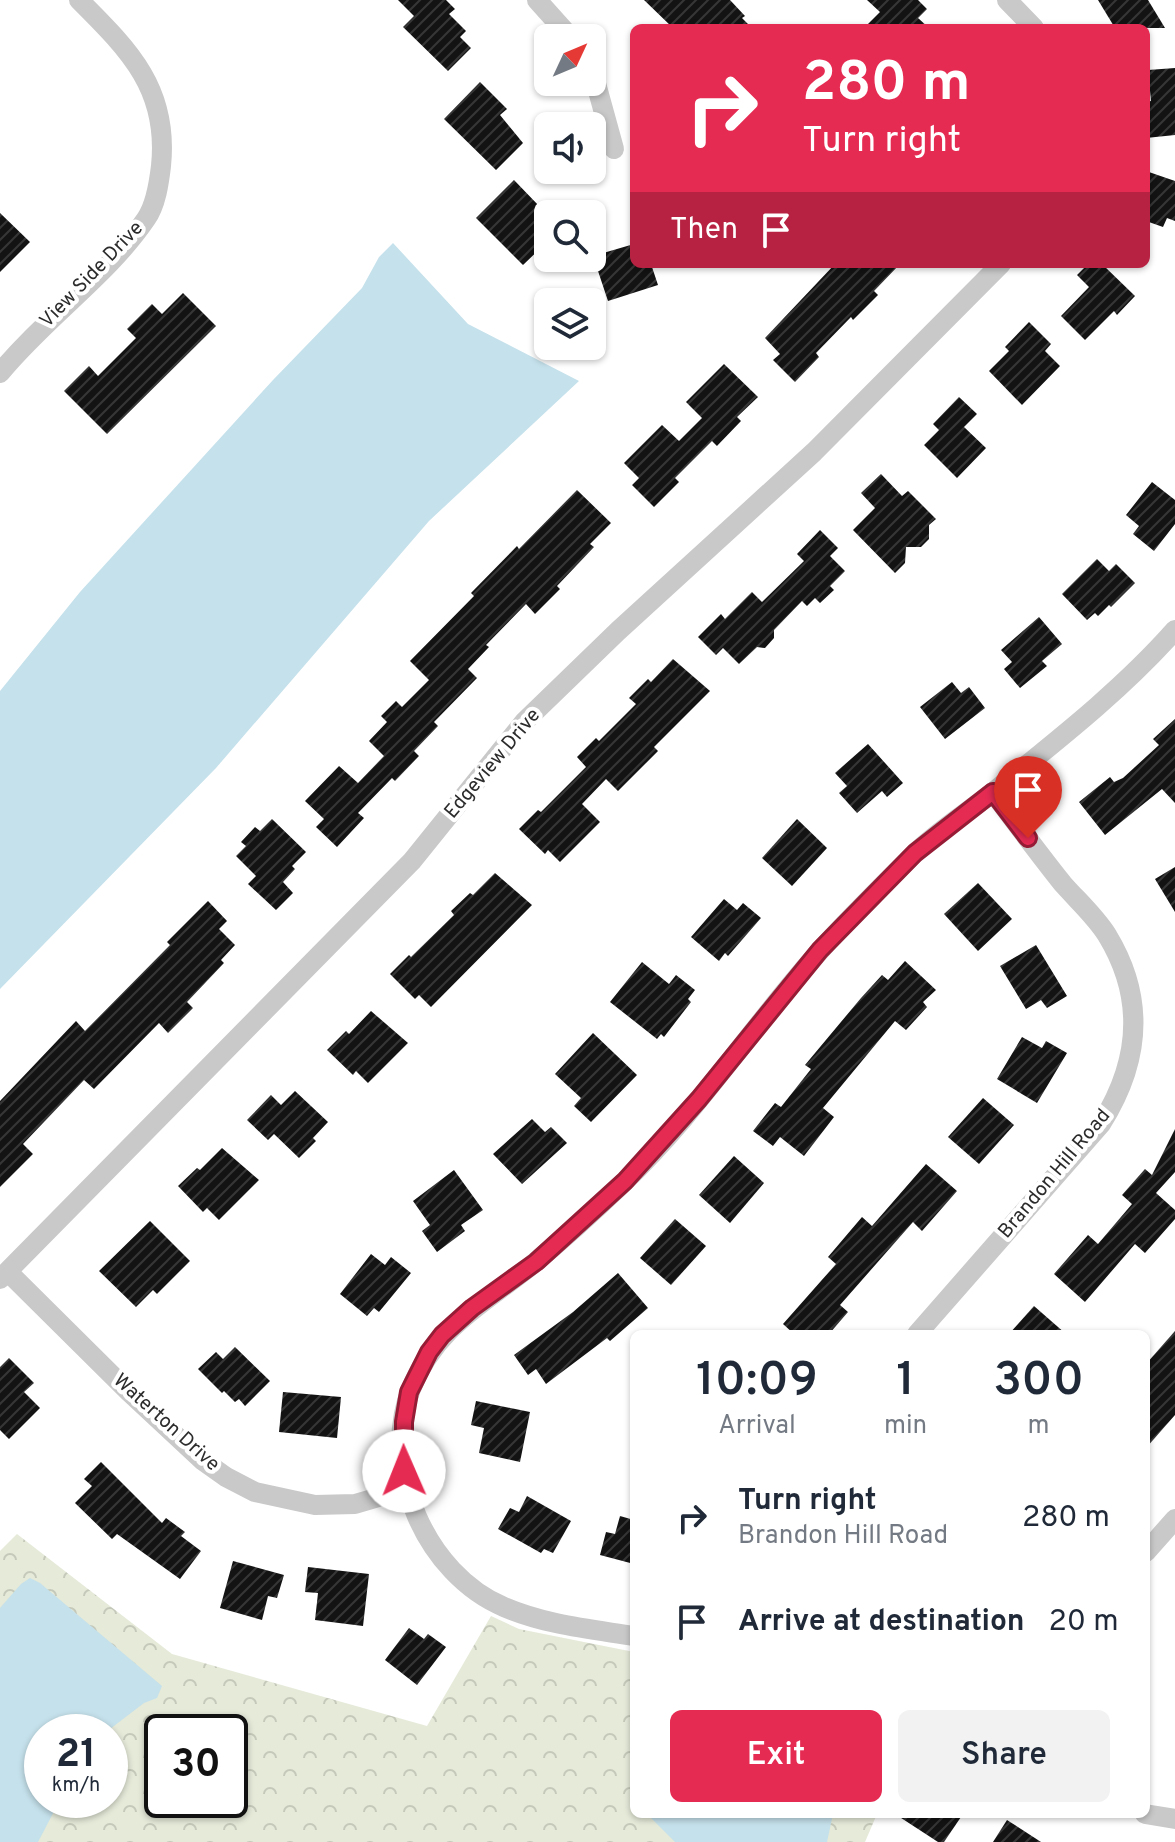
<!DOCTYPE html>
<html lang="en">
<head>
<meta charset="utf-8">
<style>
	body { margin:0; font-family:Overpass,sans-serif; background:#f2f2f3; color:#1f2937; height:100vh; display:flex; flex-direction:column; font-size:30px; white-space:nowrap }
	* { box-sizing:border-box; margin:0 }
	p { font-size:26px; color:#747a83 }
	.icon { flex:none; width:44px; height:44px; fill:none; stroke:currentColor; stroke-width:2; stroke-linecap:round; stroke-linejoin:round }
	.map { position:relative; flex:1; overflow:hidden }
	.panel { position:absolute; left:630px; top:1330px; width:520px; height:488px; display:flex; flex-direction:column; background:#fff; border-radius:12px; box-shadow:0 2px 6px #0004 }
	.panel>* { flex:none }
	.top-card { position:absolute; left:630px; top:24px; width:520px; height:244px; border-radius:12px; box-shadow:0 2px 6px #0004; background:#e62b53; color:#fff; overflow:hidden }
	.needle { width:52px; rotate:46deg }
	.buttons { position:absolute; left:534px; top:24px; display:grid; gap:16px }
	.buttons a { display:grid; place-items:center; width:72px; height:72px; border-radius:12px; background:#fff; box-shadow:0 2px 6px #0004; font-size:40px }
	.speed { position:absolute; left:24px; top:1714px; display:flex; gap:16px; font-size:40px; font-weight:700; text-align:center }
	.speed>* { display:grid; place-content:center; width:104px; height:104px; border-radius:50%; background:#fff; box-shadow:0 2px 6px #0004; line-height:1 }
	.speed small { font-size:20px; font-weight:400 }
	.speed .limit { border:4px solid #111; border-radius:12px; background:#fff; color:#111 }
	.pin { position:absolute; display:grid; place-items:center; width:68px; height:68px; color:#fff; margin:-82px -34px; border-radius:50% 50% 50% 0; rotate:-45deg; box-shadow:0 0 8px #0007 }
	.pin .icon { rotate:45deg }
	.me { position:absolute; width:88px; margin:-44px; rotate:359deg; stroke-linejoin:round; filter:drop-shadow(0 0 6px #0008) }
	.turn { display:flex; align-items:center; gap:28px; height:168px; padding:0 40px; font-size:36px }
	.turn .icon { width:104px; height:104px; stroke-width:2.5 }
	.turn b { display:block; font-size:56px; line-height:68px }
	.then { display:flex; align-items:center; height:76px; padding:0 40px; background:#0003; gap:16px; font-size:30px }
	.eta { display:flex; justify-content:space-evenly; align-items:center; height:136px; text-align:center }
	.eta b { font-size:48px; font-weight:600; line-height:56px }
	.action { display:flex; gap:16px; margin-top:auto; padding:16px 40px }
	.action a { flex:1; height:92px; border-radius:12px; background:#e62b53; color:#fff; font-size:32px; font-weight:600; line-height:92px; text-align:center }
	.action a+a { background:#f2f2f3; color:#1f2937 }
	ul { padding:0; list-style:none }
	li { display:flex; align-items:center; gap:24px; height:104px; padding:0 40px }
	li div { flex:1 }
	li b { display:block; font-size:30px }
	li em { font-style:normal }
	.map>svg:first-child { display:block }
	.forest { fill:url(#forest-crowns); fill-rule:evenodd }
	.water { fill:#c5e1eb }
	.building { fill:url(#building-hatch) }
	.lines { fill:none; stroke-linecap:round; stroke-linejoin:round }
	.minor { stroke:#c9c9c9; stroke-width:20 }
	.route-casing { stroke:#961c36; stroke-width:20 }
	.route { stroke:#e62b53; stroke-width:14 }
	.labels { text-anchor:middle; dominant-baseline:central; stroke-width:8; stroke-linejoin:round; paint-order:stroke }
	.street-label { font-size:20px; fill:#2c2c2c; stroke:#fff }
</style>
</head>
<body>
<div class="map">
<svg width="1175" height="1842" viewBox="0 0 1175 1842">
	<defs>
		<pattern id="forest-crowns" width="20" height="18" patternUnits="userSpaceOnUse" patternTransform="scale(2)"><rect width="20" height="18" fill="#e5ead9"/><path d="M2 6a3 3 0 1 1 6 0M12 15a3 3 0 1 1 6 0" fill="none" stroke="#c5c9ba"/></pattern>
		<pattern id="building-hatch" width="6" height="6" patternUnits="userSpaceOnUse" patternTransform="scale(2)"><rect width="6" height="6" fill="#131313"/><path d="M-1 1l2-2M0 6l6-6M5 7l2-2" fill="none" stroke="#363636"/></pattern>
	</defs>
	<rect width="100%" height="100%" fill="#fff"/>
	<!-- forest -->
	<path class="forest" d="M 17,1534 L 172,1654 L 427,1726 L 491,1616 L 519,1629 L 634,1652 L 634,1814 L 877,1814 L 865,1842 L 0,1842 L 0,1551 ZM 42,1732 L 110,1732 L 110,1800 L 42,1800 ZM 162,1732 L 230,1732 L 230,1800 L 162,1800 Z"/>
	<!-- water -->
	<g class="water">
		<polygon points="393,243 468,324 579,381 429,521 216,768 0,989 0,691 80,592 273,380 362,288 379,257"/>
		<polygon points="30,1578 40,1583 162,1686 157,1698 144,1703 106,1732 42,1732 42,1800 60,1800 38,1842 0,1842 0,1608 21,1584"/>
		<polygon points="647,1814 833,1814 827,1842 675,1842"/>
	</g>
	<!-- building -->
	<g class="building">
		<polygon points="398,0 446,0 455,9 449,14 466,31 460,37 471,48 448,71 403,27 414,16"/>
		<polygon points="644,0 730,0 745,16 742,18 752,28 673,28"/>
		<polygon points="867,0 918,0 927,9 918,18 929,28 864,28 880,12"/>
		<polygon points="1098,0 1148,0 1165,28 1115,28"/>
		<polygon points="1175,68 1175,135 1146,138 1146,102 1151,101 1148,70"/>
		<polygon points="480,82 507,109 500,115 523,143 496,170 444,119"/>
		<polygon points="1146,171 1175,181 1175,221 1167,218 1163,227 1146,221"/>
		<polygon points="514,180 540,207 536,211 548,224 548,241 523,265 476,218"/>
		<polygon points="0,213 30,242 0,272"/>
		<polygon points="634,244 634,264 651,264 658,285 608,301 593,256"/>
		<polygon points="835,264 900,264 874,291 878,295 853,320 851,317 816,353 819,357 795,382 773,360 780,354 765,338"/>
		<polygon points="1088,264 1102,264 1135,296 1117,315 1114,311 1085,340 1061,316 1089,287 1077,275"/>
		<polygon points="183,293 216,326 107,434 64,391 89,366 98,376 136,338 127,329 152,304 162,314"/>
		<polygon points="1029,322 1051,344 1045,351 1060,366 1022,405 989,371 1009,351 1005,347"/>
		<polygon points="724,364 758,397 737,417 741,421 717,446 712,441 675,478 679,482 654,507 632,485 639,478 624,463 662,425 679,441 702,418 686,402"/>
		<polygon points="959,397 977,414 964,427 986,448 957,478 924,445 939,430 933,424"/>
		<polygon points="881,474 902,496 908,491 936,519 929,525 929,539 921,547 906,547 905,563 895,573 853,530 875,508 861,493"/>
		<polygon points="1152,482 1175,500 1175,524 1154,551 1133,534 1139,526 1126,515"/>
		<polygon points="577,490 611,523 590,544 594,547 557,586 560,589 535,614 526,604 486,645 489,647 468,669 477,678 434,722 438,726 414,751 419,756 395,781 392,778 358,813 364,818 337,847 316,827 324,819 305,801 339,766 358,783 384,756 369,741 387,722 381,716 396,701 402,707 429,680 410,661 474,596 471,593 517,546 519,549"/>
		<polygon points="820,530 838,548 830,556 845,571 830,586 834,590 820,603 815,598 807,606 802,601 774,630 774,638 765,648 757,647 739,664 723,648 716,655 698,637 721,614 725,619 752,592 762,602 804,561 797,554"/>
		<polygon points="1097,559 1109,571 1116,564 1135,583 1111,607 1109,605 1098,616 1095,613 1087,620 1062,594"/>
		<polygon points="1039,617 1062,644 1042,661 1047,666 1020,688 1004,669 1012,662 1001,650"/>
		<polygon points="673,659 710,691 654,747 658,751 618,791 606,779 582,804 600,822 560,862 548,850 545,854 519,829 538,810 541,812 586,767 577,757 596,738 599,741 636,704 629,698 648,679 651,682"/>
		<polygon points="952,682 961,693 969,687 985,708 945,739 920,707"/>
		<polygon points="1175,719 1175,803 1162,789 1105,835 1079,802 1110,777 1114,782 1123,778 1159,745 1153,739"/>
		<polygon points="868,744 903,783 887,797 882,791 857,813 839,793 847,786 835,773"/>
		<polygon points="272,819 306,852 292,866 295,869 283,882 293,893 276,910 248,884 256,876 236,856 246,846 241,842 255,827 260,831"/>
		<polygon points="797,819 827,848 792,886 762,858"/>
		<polygon points="1175,867 1175,912 1155,879"/>
		<polygon points="495,873 532,905 431,1007 419,995 415,999 390,974 409,955 411,957 454,915 451,911 470,893 473,895"/>
		<polygon points="978,883 1012,919 978,951 944,914"/>
		<polygon points="724,899 737,910 743,903 761,918 728,956 725,953 719,961 691,937"/>
		<polygon points="208,901 227,921 219,929 235,945 221,960 224,963 187,1002 193,1008 168,1033 159,1023 94,1089 84,1080 23,1144 33,1154 0,1187 0,1101 76,1021 85,1031 170,945 167,942"/>
		<polygon points="1036,945 1067,996 1047,1008 1041,1000 1026,1009 1000,966"/>
		<polygon points="905,961 936,990 923,1002 927,1007 906,1030 895,1021 823,1108 834,1117 804,1156 780,1137 773,1146 753,1131 775,1103 781,1107 811,1069 805,1065 861,998 882,975 888,980"/>
		<polygon points="642,962 669,984 676,975 695,990 688,999 691,1002 664,1037 661,1034 657,1039 610,1002"/>
		<polygon points="371,1011 408,1043 368,1083 356,1071 353,1075 327,1050 346,1031 349,1034"/>
		<polygon points="593,1033 637,1075 591,1122 574,1106 581,1098 555,1074"/>
		<polygon points="1022,1037 1042,1048 1046,1041 1067,1053 1037,1103 997,1079"/>
		<polygon points="295,1091 328,1122 313,1138 316,1141 299,1158 274,1134 268,1140 247,1120 271,1095 281,1105"/>
		<polygon points="983,1098 1014,1125 979,1164 948,1137"/>
		<polygon points="532,1119 545,1132 551,1127 567,1143 522,1184 493,1154"/>
		<polygon points="1175,1129 1175,1172 1156,1193 1175,1210 1175,1219 1145,1253 1135,1244 1085,1302 1054,1274 1088,1235 1098,1244 1132,1204 1122,1195 1145,1169 1152,1175"/>
		<polygon points="222,1148 259,1180 219,1220 207,1208 203,1212 178,1186 197,1168 200,1170"/>
		<polygon points="734,1156 764,1183 730,1223 699,1195"/>
		<polygon points="926,1164 957,1191 922,1231 913,1222 840,1305 848,1312 829,1334 794,1334 783,1324 836,1264 828,1257 862,1217 872,1226"/>
		<polygon points="454,1170 483,1210 461,1225 465,1231 437,1252 422,1231 430,1225 413,1201"/>
		<polygon points="675,1219 706,1246 671,1285 640,1258"/>
		<polygon points="150,1221 190,1261 157,1294 153,1290 136,1307 99,1271"/>
		<polygon points="371,1254 385,1265 391,1257 411,1273 379,1312 374,1308 367,1316 340,1294"/>
		<polygon points="618,1273 648,1308 610,1341 607,1338 546,1384 536,1369 528,1375 514,1355 573,1312"/>
		<polygon points="1034,1306 1066,1334 1009,1334"/>
		<polygon points="1175,1331 1175,1415 1146,1448 1146,1364"/>
		<polygon points="235,1347 270,1381 245,1406 239,1399 235,1402 224,1391 222,1393 198,1369 216,1352 223,1359"/>
		<polygon points="9,1358 34,1383 24,1392 40,1408 9,1439 0,1430 0,1367"/>
		<polygon points="283,1392 341,1397 337,1438 279,1432"/>
		<polygon points="476,1401 530,1412 520,1462 479,1453 484,1428 471,1425"/>
		<polygon points="101,1462 162,1523 166,1518 185,1532 181,1536 201,1551 180,1579 117,1534 112,1539 75,1503 92,1486 84,1479"/>
		<polygon points="527,1496 571,1521 553,1553 544,1549 541,1553 498,1529 510,1508 519,1512"/>
		<polygon points="620,1516 634,1520 634,1564 600,1555 606,1532 615,1534"/>
		<polygon points="233,1561 284,1575 277,1598 268,1596 262,1620 220,1608"/>
		<polygon points="308,1567 369,1574 363,1626 315,1620 318,1593 305,1592"/>
		<polygon points="409,1628 424,1639 428,1634 446,1647 417,1685 385,1660"/>
		<polygon points="895,1814 963,1814 944,1842 938,1842"/>
		<polygon points="1007,1820 1041,1842 993,1842"/>
	</g>
	<g class="lines">
		<!-- minor -->
		<g class="minor">
			<polyline points="537,0 571,38"/>
			<polyline points="1007,0 1034,28"/>
			<polyline points="592,69 614,149"/>
			<path d="M 0,373 C 44,319 108,275 146,219 C 156,205 159,183 161,166 C 169,89 129,50 79,0"/>
			<polyline points="8,1272 128,1391 202,1460 226,1477 255,1492 315,1505 355,1504 406,1489"/>
			<polyline points="0,1279 412,861 524,722 618,631 814,452 1001,264"/>
			<path d="M 917,1334 L 1101,1124 C 1140,1062 1146,999 1107,935 C 1095,916 1078,901 1063,884 C 1039,854 1016,823 993,792"/>
			<polyline points="1146,1552 1175,1519"/>
			<path d="M 634,1636 C 590,1629 546,1625 504,1607 C 426,1574 380,1469 411,1389 C 436,1326 484,1304 533,1264 C 563,1239 593,1212 621,1185 C 686,1124 737,1049 794,981 C 830,937 871,897 911,857 C 935,833 965,814 992,793 C 1055,742 1121,691 1175,630"/>
			<polyline points="1145,1814 1175,1819"/>
		</g>
	</g>
	<g class="lines">
		<defs>
			<polyline id="route" points="404,1471 404,1422 409,1392 429,1352 442,1335 472,1308 536,1262 625,1181 699,1099 820,950 915,853 993,792 1028,838"/>
		</defs>
		<!-- route casing -->
		<use href="#route" class="route-casing"/>
		<!-- route -->
		<use href="#route" class="route"/>
	</g>
	<g class="labels">
		<!-- street labels -->
		<g class="street-label">
			<text transform="translate(92 275) rotate(-46)">View Side Drive</text>
			<text transform="translate(493 764) rotate(-50)">Edgeview Drive</text>
			<text transform="translate(1055 1174) rotate(-50)">Brandon Hill Road</text>
			<text transform="translate(166 1423) rotate(42)">Waterton Drive</text>
		</g>
	</g>
</svg>
<div class="buttons">
<a><svg class="needle" viewBox="-14 -14 28 28"><path d="M0-13l5 13h-10z" fill="#e53935"/><path d="M0 13l5-13h-10z" fill="#747a83"/></svg></a>
<a><svg class="icon" aria-label="sound" viewBox="0 0 24 24"><path d="M4 9h4l5-4v14l-5-4H4zM17 9q2 3 0 6"/></svg></a>
<a><svg class="icon" aria-label="search" viewBox="0 0 24 24"><circle cx="10" cy="10" r="6"/><path d="M15 15l6 6"/></svg></a>
<a><svg class="icon" aria-label="layers" viewBox="0 0 24 24"><path d="M12 4l9 5-9 5-9-5zM3 14l9 5 9-5"/></svg></a>
</div>
<div class="speed"><div>21<small>km/h</small></div><div class="limit">30</div></div>
<div class="pin" style="left:1028px;top:838px;background:#d93025"><svg class="icon" aria-label="arrive" viewBox="0 0 24 24"><path d="M6 21V4h12l-3 4 3 4H6"/></svg></div>
<svg class="me" style="left:404px;top:1471px" viewBox="-20 -20 40 40"><circle r="19" fill="#fff"/><path d="M0-13L10 11 0 6-10 11z" fill="#e62b53"/></svg>
<div class="top-card">
<div class="turn"><svg class="icon" aria-label="right" viewBox="0 0 24 24"><path d="M7 20v-9h11M14 6l5 5-5 5"/></svg><div><b>280 m</b>Turn right</div></div>
<div class="then">Then<svg class="icon" aria-label="arrive" viewBox="0 0 24 24"><path d="M6 21V4h12l-3 4 3 4H6"/></svg></div>
</div>
<section class="panel">
<div class="eta">
<div><b>10:09</b><p>Arrival</p></div>
<div><b>1</b><p>min</p></div>
<div><b>300</b><p>m</p></div>
</div>
<ul>
<li><svg class="icon" aria-label="right" viewBox="0 0 24 24"><path d="M7 20v-9h11M14 6l5 5-5 5"/></svg><div><b>Turn right</b><p>Brandon Hill Road</p></div><em>280 m</em></li>
<li><svg class="icon" aria-label="arrive" viewBox="0 0 24 24"><path d="M6 21V4h12l-3 4 3 4H6"/></svg><div><b>Arrive at destination</b></div><em>20 m</em></li>
</ul>
<div class="action"><a>Exit</a><a>Share</a></div>
</section>
</div>
</body>
</html>
